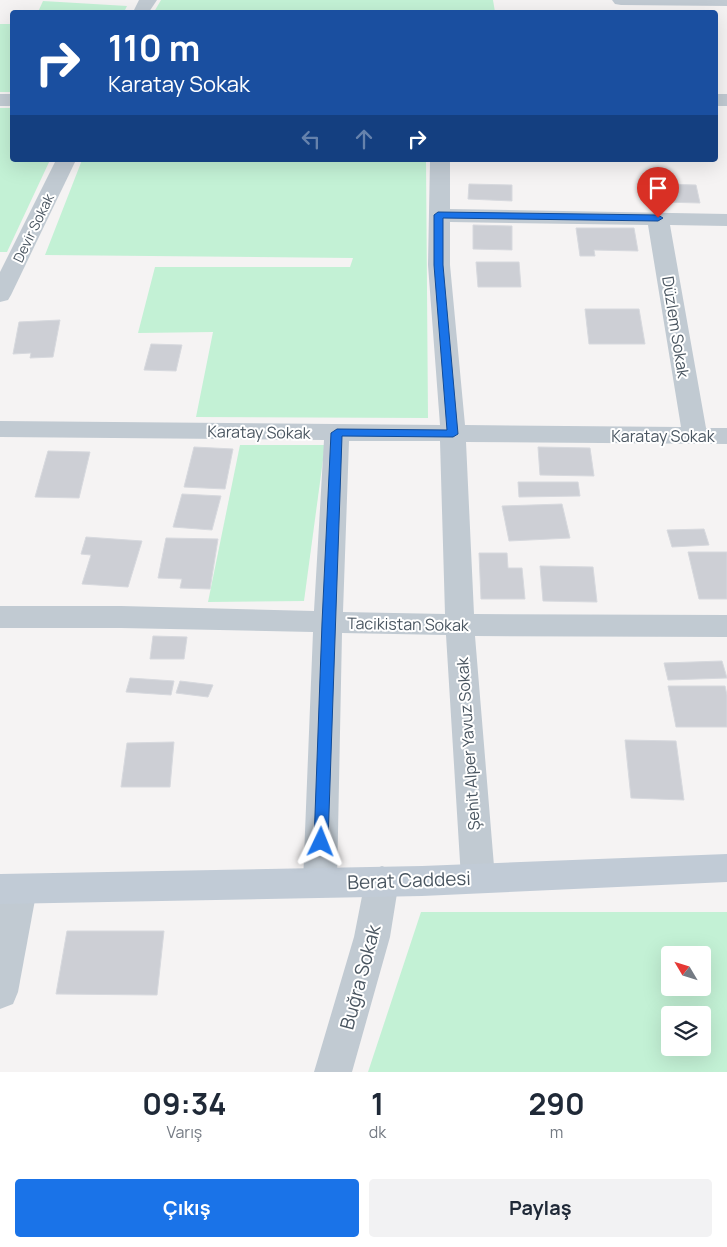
<!DOCTYPE html>
<html lang="tr">
<head>
<meta charset="utf-8">
<style>
	body { margin:0; font-family:Manrope,sans-serif; background:#f2f2f3; color:#1f2937; height:100vh; display:flex; flex-direction:column; font-size:19px; white-space:nowrap }
	* { box-sizing:border-box; margin:0 }
	p { font-size:16px; color:#747a83 }
	.icon { flex:none; width:28px; height:28px; fill:none; stroke:currentColor; stroke-width:2; stroke-linecap:round; stroke-linejoin:round }
	.map { position:relative; height:1072px; overflow:hidden }
	.sheet { display:flex; flex-direction:column; background:#fff; flex:1 }
	.sheet>* { flex:none }
	.top-card { position:absolute; left:10px; top:10px; width:708px; height:152px; border-radius:5px; box-shadow:0 5px 20px #0002; background:#1a4fa0; color:#fff; overflow:hidden }
	.needle { width:32px; rotate:308deg }
	.tools { position:absolute; left:661px; top:946px; display:grid; gap:10px }
	.tools a { display:grid; place-items:center; width:50px; height:50px; border-radius:5px; background:#fff; box-shadow:0 5px 20px #0002; font-size:25px }
	.pin { position:absolute; display:grid; place-items:center; width:42px; height:42px; color:#fff; margin:-51px -21px; border-radius:50% 50% 50% 0; rotate:-45deg; box-shadow:0 0 5px #0007 }
	.pin .icon { rotate:45deg }
	.me { position:absolute; width:55px; margin:-28px; rotate:2deg; stroke-linejoin:round; filter:drop-shadow(0 0 4px #0008) }
	.turn { display:flex; align-items:center; gap:18px; height:105px; padding:0 15px; font-size:22px }
	.turn .icon { width:65px; height:65px; stroke-width:2.5 }
	.turn b { display:block; font-size:35px; line-height:42px }
	.lanes { display:flex; align-items:center; height:48px; padding:0 15px; background:#0003; justify-content:center; gap:25px; direction:ltr }
	.lanes .off { opacity:.35 }
	.eta { display:flex; justify-content:space-evenly; align-items:center; height:85px; text-align:center }
	.eta b { font-size:30px; font-weight:700; line-height:35px }
	.action { display:flex; gap:10px; margin-top:auto; padding:10px 15px }
	.action a { flex:1; height:58px; border-radius:5px; background:#1a73e8; color:#fff; font-size:20px; font-weight:700; line-height:58px; text-align:center }
	.action a+a { background:#f2f2f3; color:#1f2937 }
	.map>svg:first-child { display:block }
	.green { fill:#c3f1d5; fill-rule:evenodd }
	.building { fill:#cdcfd5; stroke:#d7d9de }
	.lines { fill:none; stroke-linecap:round; stroke-linejoin:round }
	.street { fill:#c1cad2; fill-rule:evenodd }
	.secondary { fill:#c1cbd6; fill-rule:evenodd }
	.route { fill:#1a73e8; stroke:#114b97 }
	.labels { text-anchor:middle; dominant-baseline:central; stroke-width:4; stroke-linejoin:round; paint-order:stroke }
	.far-street-label { font-size:14px; fill:#4a5661; stroke:#fff }
	.street-label { font-size:16px; fill:#4a5661; stroke:#fff }
	.near-street-label { font-size:19px; fill:#4a5661; stroke:#fff }
</style>
</head>
<body>
<div class="map">
<svg width="727" height="1072" viewBox="0 0 727 1072">
	<rect width="100%" height="100%" fill="#f5f3f3"/>
	<!-- green -->
	<g class="green">
		<polygon points="161,0 493,0 495,12 154,12"/>
		<polygon points="43,1 127,6 124,12 38,12"/>
		<rect x="0" y="24" width="12" height="68"/>
		<polygon points="0,108 12,108 12,160 50,160 7,252 0,252"/>
		<polygon points="82,160 426,160 428,418 196,417 213,332 138,333 155,267 350,267 353,258 45,255"/>
		<polygon points="240,445 325,445 304,601 208,602"/>
		<path d="M 421,912 L 727,912 L 727,1072 L 368,1072 ZM 670,955 L 702,955 L 702,988 L 670,988 ZM 670,1015 L 702,1015 L 702,1048 L 670,1048 Z"/>
	</g>
	<!-- building -->
	<g class="building">
		<polygon points="469,184 512,185 512,201 468,199"/>
		<polygon points="661,184 696,185 700,203 664,202"/>
		<polygon points="473,225 512,226 512,250 473,249"/>
		<polygon points="576,228 634,228 638,251 594,250 595,256 580,256"/>
		<polygon points="476,262 519,262 521,287 478,287"/>
		<polygon points="585,309 639,309 645,344 589,344"/>
		<polygon points="60,320 53,357 30,358 31,353 13,354 19,322"/>
		<polygon points="151,344 182,345 176,371 144,370"/>
		<polygon points="194,447 233,449 225,489 184,487"/>
		<polygon points="538,447 590,448 594,476 540,475"/>
		<polygon points="48,451 90,452 79,498 35,497"/>
		<polygon points="518,482 578,482 580,496 519,497"/>
		<polygon points="182,494 221,496 212,530 173,527"/>
		<polygon points="562,504 570,538 509,541 502,506"/>
		<polygon points="704,529 709,545 672,547 667,530"/>
		<polygon points="86,537 142,541 128,587 82,584 91,555 81,554"/>
		<polygon points="166,538 218,539 210,589 180,588 182,579 158,578"/>
		<polygon points="688,552 727,552 727,599 699,599"/>
		<polygon points="479,553 507,553 508,568 522,568 525,599 481,599"/>
		<polygon points="540,566 593,567 597,602 543,601"/>
		<polygon points="153,636 187,637 184,659 150,659"/>
		<polygon points="722,661 727,678 668,680 664,663"/>
		<polygon points="130,678 174,681 171,695 126,692"/>
		<polygon points="180,681 213,685 208,697 176,693"/>
		<polygon points="668,686 725,686 727,695 727,727 676,727"/>
		<polygon points="625,740 676,741 684,800 631,798"/>
		<polygon points="174,742 170,787 121,787 127,743"/>
		<polygon points="67,931 164,931 157,995 56,994"/>
	</g>
	<g class="lines">
		<!-- street -->
		<g class="street">
			<polygon points="139,0 157,0 149,12 133,12"/>
			<polygon points="612,0 727,0 727,6 621,5 615,4"/>
			<rect x="0" y="94" width="12" height="12"/>
			<rect x="715" y="94" width="12" height="12"/>
			<polygon points="56,160 76,160 11,295 8,300 0,302 0,272"/>
			<path d="M 430,160 L 450,160 L 450,209 L 727,214 L 727,226 L 670,225 L 706,428 L 727,428 L 727,444 L 466,442 L 474,614 L 727,615 L 727,637 L 475,636 L 495,878 L 490,888 L 478,893 L 466,888 L 461,878 L 446,635 L 342,633 L 337,882 L 332,892 L 320,897 L 308,892 L 303,882 L 313,632 L 121,628 L 0,628 L 0,606 L 121,606 L 314,611 L 324,440 L 0,437 L 0,421 L 440,425 L 428,265 ZM 450,222 L 648,225 L 681,427 L 465,425 L 450,265 ZM 349,441 L 440,441 L 445,614 L 343,612 Z"/>
			<polygon points="382,866 394,871 399,881 390,937 352,1072 314,1072 354,937 365,881 370,871"/>
			<polygon points="20,874 32,879 37,889 18,992 13,1004 0,1009 0,903 3,889 8,879"/>
		</g>
		<!-- secondary -->
		<polygon class="secondary" points="727,854 727,882 422,896 0,904 0,874 422,866"/>
	</g>
	<!-- route -->
	<polygon class="route" points="438,212 658,215 663,218 658,221 443,218 443,265 458,434 453,437 342,436 328,842 326,847 321,848 316,847 314,842 322,623 331,433 337,429 447,430 434,265 434,215"/>
	<g class="labels">
		<!-- far-street labels -->
		<g class="far-street-label">
			<text transform="translate(33 228) rotate(-64)">Devir Sokak</text>
		</g>
		<!-- street labels -->
		<g class="street-label">
			<text transform="translate(676 327) rotate(81)">Düzlem Sokak</text>
			<text transform="translate(259 432) rotate(1)">Karatay Sokak</text>
			<text x="663" y="436">Karatay Sokak</text>
			<text transform="translate(408 624) rotate(1)">Tacikistan Sokak</text>
			<text transform="translate(468 744) rotate(-94)">Şehit Alper Yavuz Sokak</text>
		</g>
		<!-- near-street labels -->
		<g class="near-street-label">
			<text transform="translate(409 880) rotate(-2)">Berat Caddesi</text>
			<text transform="translate(360 977) rotate(-75)">Buğra Sokak</text>
		</g>
	</g>
</svg>
<div class="tools">
<a><svg class="needle" viewBox="-14 -14 28 28"><path d="M0-13l5 13h-10z" fill="#e53935"/><path d="M0 13l5-13h-10z" fill="#747a83"/></svg></a>
<a><svg class="icon" aria-label="layers" viewBox="0 0 24 24"><path d="M12 4l9 5-9 5-9-5zM3 14l9 5 9-5"/></svg></a>
</div>
<div class="pin" style="left:658px;top:218px;background:#d93025"><svg class="icon" aria-label="arrive" viewBox="0 0 24 24"><path d="M6 21V4h12l-3 4 3 4H6"/></svg></div>
<svg class="me" style="left:321px;top:842px" viewBox="-20 -20 40 40"><path d="M0-17L14 15 0 8-14 15z" fill="#1a73e8" stroke="#fff" stroke-width="4"/></svg>
<div class="top-card">
<div class="turn"><svg class="icon" aria-label="right" viewBox="0 0 24 24"><path d="M7 20v-9h11M14 6l5 5-5 5"/></svg><div><b>110 m</b>Karatay Sokak</div></div>
<div class="lanes"><svg class="icon off" aria-label="left" viewBox="0 0 24 24"><path d="M17 20v-9H6M10 6l-5 5 5 5"/></svg><svg class="icon off" aria-label="ahead" viewBox="0 0 24 24"><path d="M12 20V5M6 11l6-6 6 6"/></svg><svg class="icon" aria-label="right" viewBox="0 0 24 24"><path d="M7 20v-9h11M14 6l5 5-5 5"/></svg></div>
</div>
</div>
<section class="sheet">
<div class="eta">
<div><b>09:34</b><p>Varış</p></div>
<div><b>1</b><p>dk</p></div>
<div><b>290</b><p>m</p></div>
</div>
<div class="action"><a>Çıkış</a><a>Paylaş</a></div>
</section>
</body>
</html>
